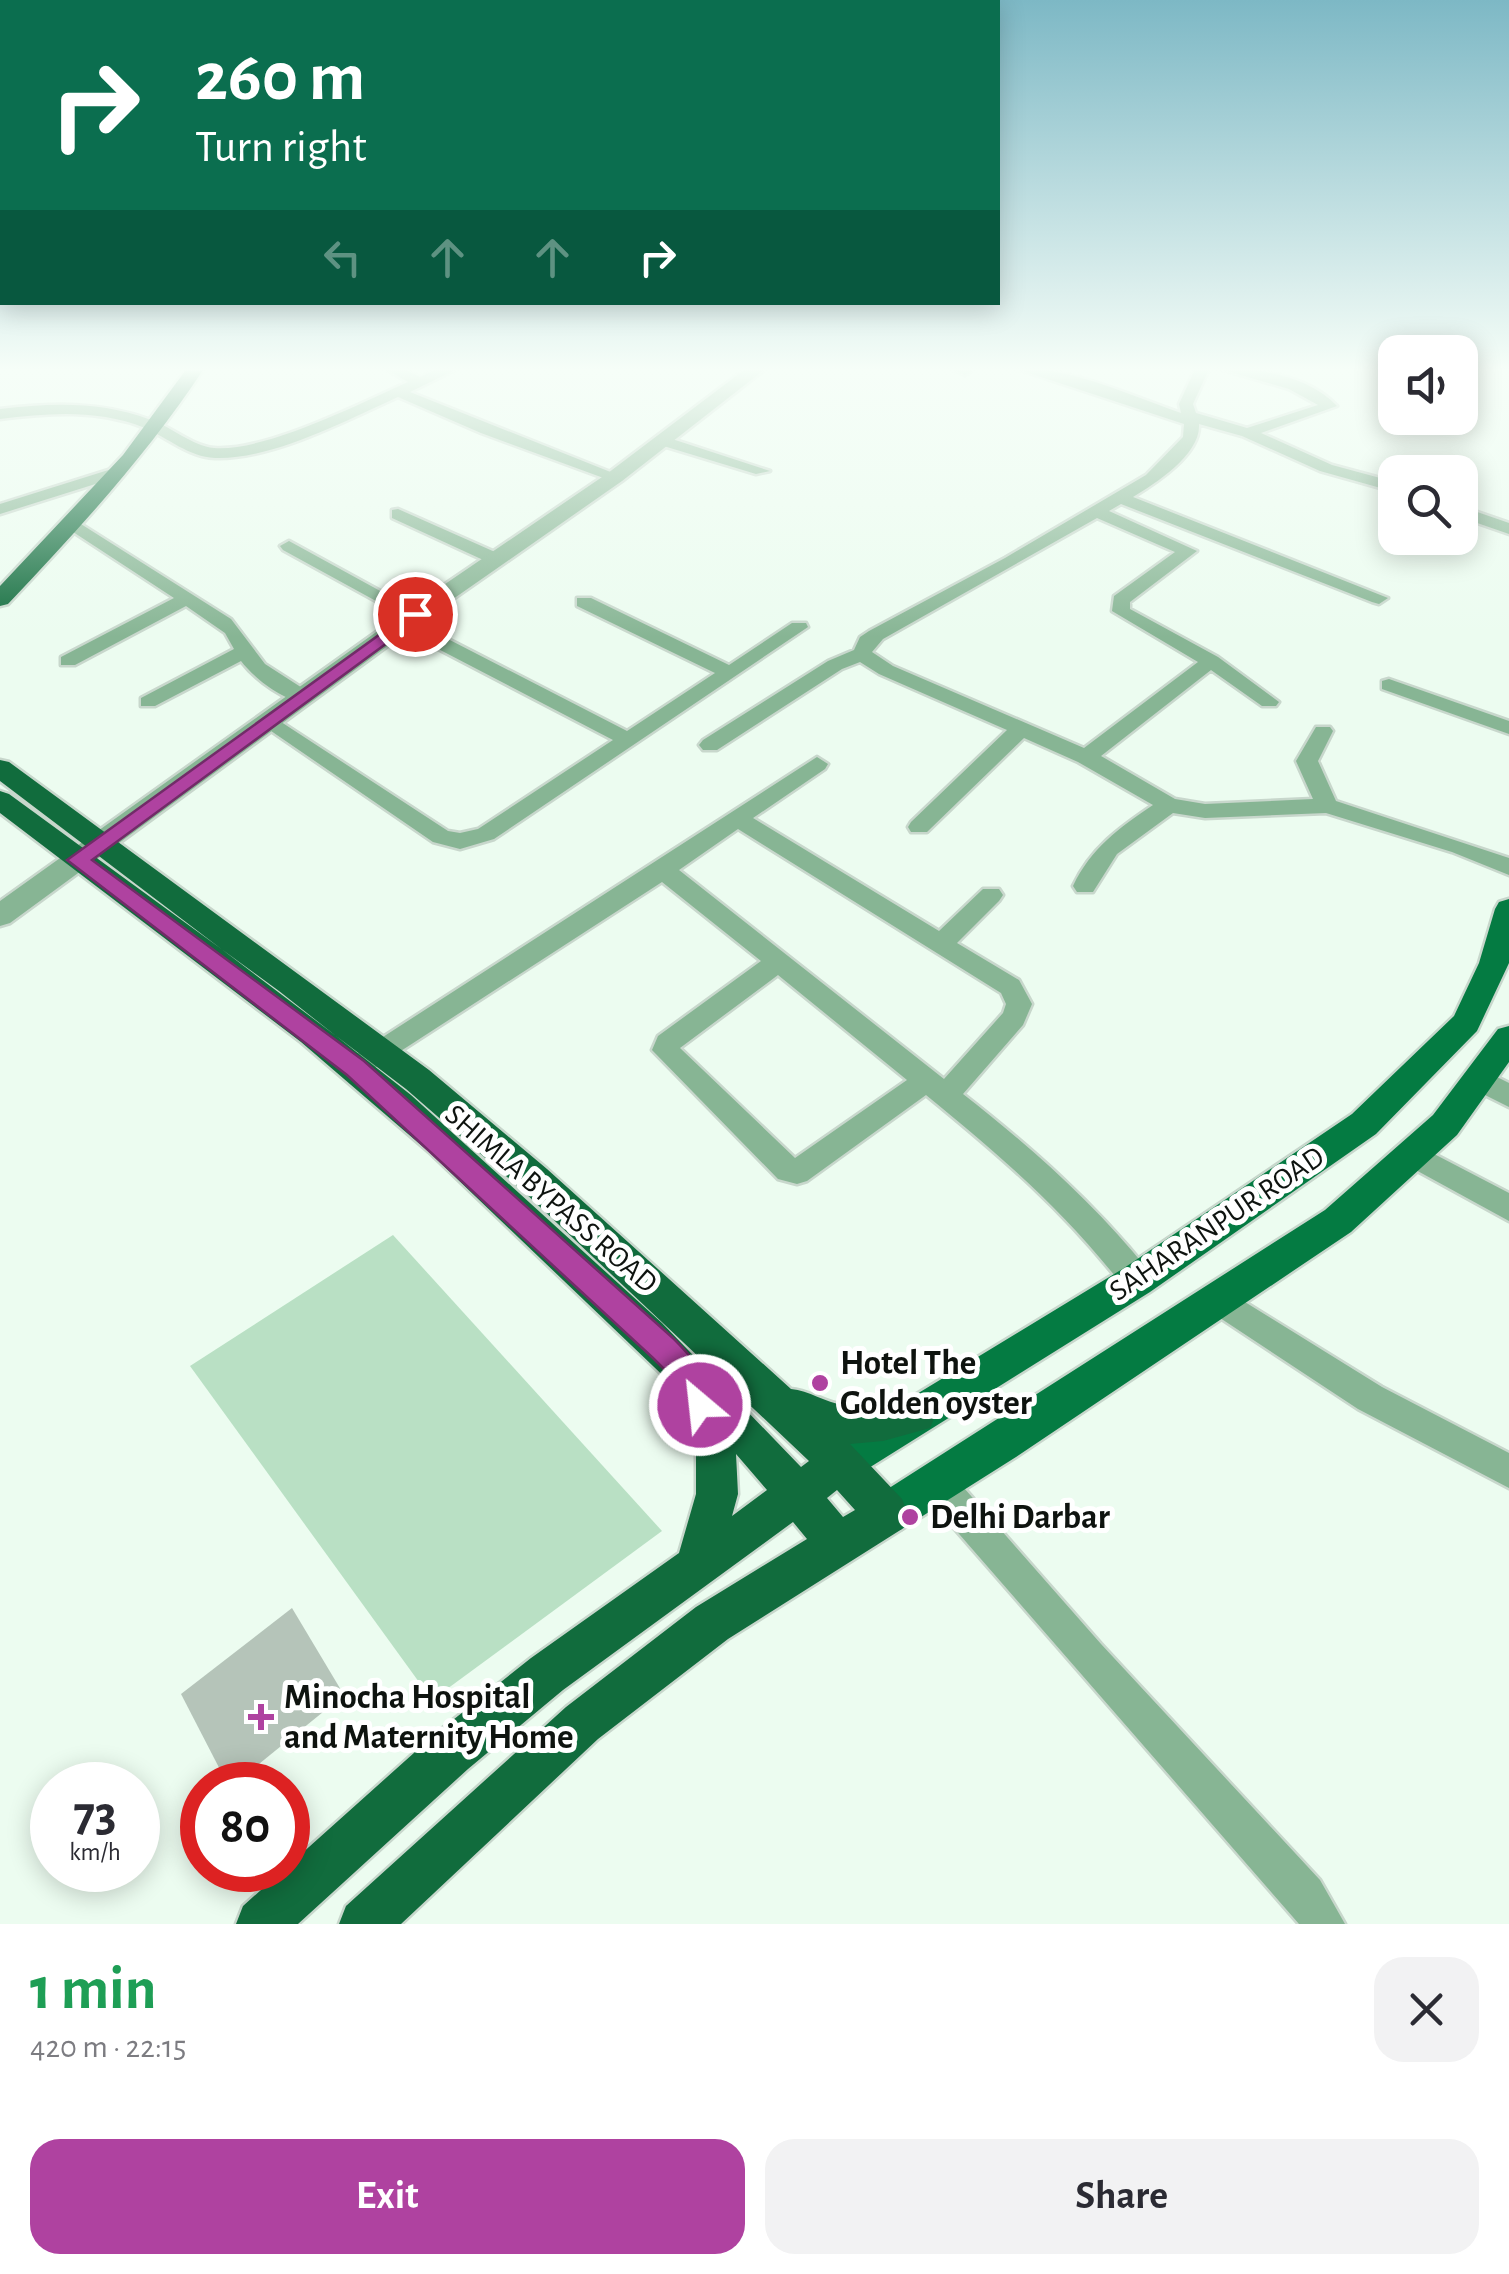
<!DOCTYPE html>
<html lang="en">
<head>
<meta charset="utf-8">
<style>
	body { margin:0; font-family:"Alegreya Sans",sans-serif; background:#f2f2f3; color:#2b2b33; height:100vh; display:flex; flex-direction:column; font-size:38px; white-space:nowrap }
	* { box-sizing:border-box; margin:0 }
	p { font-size:32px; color:#7c7c81 }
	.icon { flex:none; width:55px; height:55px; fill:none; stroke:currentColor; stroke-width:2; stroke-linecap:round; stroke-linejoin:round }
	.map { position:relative; height:1924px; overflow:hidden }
	.sheet { display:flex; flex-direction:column; background:#fff; flex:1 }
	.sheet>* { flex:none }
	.hud { position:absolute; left:0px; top:0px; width:1000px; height:305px; box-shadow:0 5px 25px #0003; background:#0b6e4f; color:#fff; overflow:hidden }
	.fabs { position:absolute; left:1378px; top:335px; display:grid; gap:20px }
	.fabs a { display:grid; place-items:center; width:100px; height:100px; border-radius:20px; background:#fff; box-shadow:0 5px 25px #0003; font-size:50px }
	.speed { position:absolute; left:30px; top:1762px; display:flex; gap:20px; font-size:50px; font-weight:700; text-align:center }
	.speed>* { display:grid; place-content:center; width:130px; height:130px; border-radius:50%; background:#fff; box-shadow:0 5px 25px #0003; line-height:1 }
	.speed small { font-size:25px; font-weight:400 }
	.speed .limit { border:15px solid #d22; background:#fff; color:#111 }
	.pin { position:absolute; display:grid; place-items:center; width:85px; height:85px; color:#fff; margin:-42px; border:5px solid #fff; border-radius:50%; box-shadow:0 2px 10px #0007 }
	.me { position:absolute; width:110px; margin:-55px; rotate:332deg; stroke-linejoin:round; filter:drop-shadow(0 0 8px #0008) }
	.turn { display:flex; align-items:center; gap:35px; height:210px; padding:0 30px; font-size:45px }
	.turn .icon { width:130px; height:130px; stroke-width:2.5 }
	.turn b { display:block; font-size:70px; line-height:85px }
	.lanes { display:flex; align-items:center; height:95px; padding:0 30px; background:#0003; justify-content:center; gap:50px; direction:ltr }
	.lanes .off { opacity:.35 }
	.round { display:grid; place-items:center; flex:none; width:105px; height:105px; border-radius:30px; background:#f2f2f3 }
	.head { display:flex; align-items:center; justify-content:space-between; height:170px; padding:0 30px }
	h1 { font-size:60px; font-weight:700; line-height:75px; color:#1e9e55 }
	.cta { display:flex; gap:20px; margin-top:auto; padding:20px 30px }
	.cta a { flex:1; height:115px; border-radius:30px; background:#af42a0; color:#fff; font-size:40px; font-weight:700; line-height:115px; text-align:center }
	.cta a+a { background:#f2f2f3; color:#2b2b33 }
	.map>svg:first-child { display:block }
	.green { fill:#b9e0c4 }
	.building { fill:#b5c4b9 }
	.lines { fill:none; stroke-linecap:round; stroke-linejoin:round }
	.minor-casing { stroke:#c8d7cc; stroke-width:5 }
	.tertiary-casing { stroke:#c8d7cc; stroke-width:5 }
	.primary-casing { stroke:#c8d7cc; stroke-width:5 }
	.trunk-casing { stroke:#c8d7cc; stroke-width:5 }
	.minor { fill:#87b594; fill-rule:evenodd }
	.tertiary { fill:#87b594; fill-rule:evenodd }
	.primary { fill:#047b42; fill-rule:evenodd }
	.trunk { fill:#116c3d; fill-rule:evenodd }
	.route { fill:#af42a0; stroke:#722b68; stroke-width:2.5 }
	.poi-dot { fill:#af42a0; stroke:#fff; stroke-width:4 }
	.labels { text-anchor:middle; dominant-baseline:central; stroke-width:10; stroke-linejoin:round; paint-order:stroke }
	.street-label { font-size:30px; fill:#0e130f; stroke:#fff }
	.near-poi-label { font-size:35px; font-weight:bold; fill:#0e130f; stroke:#fff; text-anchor:start }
</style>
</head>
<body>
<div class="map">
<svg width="1509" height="1924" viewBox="0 0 1509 1924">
	<rect width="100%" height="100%" fill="#ecfcf0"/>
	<!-- green -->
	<polygon class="green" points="393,1235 662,1531 432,1700 190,1366"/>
	<!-- building -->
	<polygon class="building" points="292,1608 344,1695 233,1785 228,1785 181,1694"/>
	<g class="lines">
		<defs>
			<g id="minor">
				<path d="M 382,367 L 401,367 L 420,377 L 441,367 L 461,367 L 410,392 L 623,477 L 609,480 L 481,433 L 398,397 C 347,420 272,460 215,458 C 189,457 168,438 145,428 C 98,409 49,413 0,419 L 0,409 C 52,403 101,401 151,420 C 172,427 192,446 214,448 C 265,452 361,403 408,382 Z"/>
				<polygon points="947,367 969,367 972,371 965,375"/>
				<path d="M 1011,367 C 1069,367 1127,394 1181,413 L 1179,404 L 1196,367 L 1210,367 L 1193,404 L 1196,413 L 1247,428 L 1318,405 L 1289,389 L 1213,367 C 1253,367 1309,375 1337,406 L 1261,433 L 1332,465 L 1395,482 L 1395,492 L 1320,471 L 1242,436 L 1199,424 C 1201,454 1156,483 1133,497 L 1388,598 L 1379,604 L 1372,602 L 1121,504 L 1109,511 L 1197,551 L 1130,602 L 1130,609 L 1218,657 L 1279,702 L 1276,706 L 1262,706 L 1211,670 L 1101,756 L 1175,799 L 1205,804 L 1313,799 L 1296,761 L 1316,727 L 1330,727 L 1333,731 L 1318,761 L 1336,801 L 1509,858 L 1509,875 L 1452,852 L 1326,813 L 1205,818 L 1173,813 L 1117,854 L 1093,892 L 1077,892 L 1073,886 C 1091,848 1119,828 1153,805 L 1078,762 L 1024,738 L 927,832 L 911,832 L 908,827 L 911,822 L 1007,730 L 879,674 L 860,662 L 842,669 L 717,750 L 703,750 L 699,745 L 703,740 L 828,661 L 854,650 L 860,637 L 869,631 L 1005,558 L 1146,475 L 1183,437 L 1184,424 ZM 1097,518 L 1175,552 L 1114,596 L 1112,611 L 1198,662 L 1084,748 L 893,666 L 872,652 L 883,639 Z"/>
				<polygon points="657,438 669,438 770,471 756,474 657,444"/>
				<polygon points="118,467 124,469 124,475 0,514 0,504"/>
				<polygon points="1460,506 1509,523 1509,534 1460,517"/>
				<polygon points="398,509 504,556 507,560 498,565 492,564 392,518 392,510"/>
				<path d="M 73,519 L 231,619 L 265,664 L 310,693 L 310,701 C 288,706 254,678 241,661 L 155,706 L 141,706 L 141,698 L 234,649 L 225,633 L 186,606 L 75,665 L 61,665 L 61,657 L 174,598 L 67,528 L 67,520 Z"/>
				<polygon points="289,541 424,615 411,620 627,731 715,673 577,606 577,598 591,598 729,665 792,623 806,623 808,627 494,839 460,849 433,842 258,722 268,716 275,718 448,831 460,833 478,829 613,740 396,627 396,619 407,618 283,550 280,546"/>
				<polygon points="1389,679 1509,721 1509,734 1382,689 1382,681"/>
				<path d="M 817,757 L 828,764 L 825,769 L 753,818 L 939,931 L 983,889 L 999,889 L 1003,895 L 999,901 L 957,943 L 1019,980 L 1032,1004 L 1023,1025 L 963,1094 C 1032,1148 1093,1202 1148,1270 L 1152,1280 L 1148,1290 L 1137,1294 L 1126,1290 C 1065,1211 1003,1158 926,1095 L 807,1181 L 797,1184 L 778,1179 L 652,1050 L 658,1036 L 761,961 L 662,882 L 373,1069 L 364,1073 L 355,1069 L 351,1062 L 355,1055 ZM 738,829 L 1001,993 L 1006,1004 L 1003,1013 L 944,1079 L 679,870 ZM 778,975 L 907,1080 L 795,1158 L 680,1048 Z"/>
				<polygon points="1479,1068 1509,1083 1509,1107 1469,1087 1465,1079 1469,1071"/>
				<polygon points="1413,1143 1509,1193 1509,1221 1403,1163 1399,1155 1403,1147"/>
				<polygon points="1219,1286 1382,1387 1509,1453 1509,1488 1358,1409 1208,1310 1203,1300 1208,1290"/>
				<polygon points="938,1467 950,1472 1101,1644 1320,1880 1345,1924 1299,1924 926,1496 921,1484 926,1472"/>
			</g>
			<polygon id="tertiary" points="748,367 768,367 622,481 423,620 10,923 0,926 0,901 407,610 608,473"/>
			<g id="primary">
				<polygon points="1509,899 1509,963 1477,1031 1376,1134 1150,1292 856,1476 842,1482 828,1476 822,1462 828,1448 1124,1268 1352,1114 1454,1016 1479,963 1495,909 1499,902"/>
				<polygon points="1509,1026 1509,1062 1457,1135 1351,1232 1016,1457 902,1529 887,1535 872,1529 866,1514 872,1499 1325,1210 1433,1115 1498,1029"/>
			</g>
			<g id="trunk">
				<path d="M 188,367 L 205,367 C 148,454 79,529 8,604 L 0,606 L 0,586 L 123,455 Z"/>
				<path d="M 0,760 L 9,762 L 429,1070 L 547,1169 L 791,1389 C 809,1390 825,1403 844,1405 C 873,1408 904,1390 930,1400 L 936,1414 L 930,1428 L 883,1441 L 850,1444 L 902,1499 L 908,1514 L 902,1529 L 728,1639 L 598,1739 L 401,1924 L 339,1924 L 346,1906 L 566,1707 L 696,1607 L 807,1539 L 793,1522 L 563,1690 L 468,1769 L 298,1924 L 236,1924 L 243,1906 L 434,1735 L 531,1658 L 679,1553 L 696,1494 L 696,1455 L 676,1388 L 429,1152 L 301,1042 L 0,813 L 0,791 L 9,794 L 279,991 L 411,1095 L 662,1323 L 801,1467 L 809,1461 L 522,1190 L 406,1089 L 0,781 ZM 736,1454 L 767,1490 L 732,1516 L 738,1494 ZM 837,1490 L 855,1510 L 843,1517 L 827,1498 Z"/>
			</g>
		</defs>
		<!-- minor casing -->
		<use href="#minor" class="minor-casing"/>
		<!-- tertiary casing -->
		<use href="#tertiary" class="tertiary-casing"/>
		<!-- primary casing -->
		<use href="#primary" class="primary-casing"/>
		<!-- trunk casing -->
		<use href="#trunk" class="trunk-casing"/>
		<!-- minor -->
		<use href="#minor" class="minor"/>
		<!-- tertiary -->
		<use href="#tertiary" class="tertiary"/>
		<!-- primary -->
		<use href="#primary" class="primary"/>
		<!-- trunk -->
		<use href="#trunk" class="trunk"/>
	</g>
	<!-- sky -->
	<linearGradient id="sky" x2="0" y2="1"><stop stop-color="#7db8c5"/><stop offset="0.58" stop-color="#f6fef8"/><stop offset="1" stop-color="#f6fef8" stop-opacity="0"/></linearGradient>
	<rect width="1509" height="637" fill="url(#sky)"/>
	<!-- route -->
	<path class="route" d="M 415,609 L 421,611 L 421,618 L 92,860 L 364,1061 L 674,1339 C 696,1361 706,1375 715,1405 L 711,1415 L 700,1419 L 690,1415 L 679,1384 L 653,1358 L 347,1075 L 67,860 Z"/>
	<!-- markers -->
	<g class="poi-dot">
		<circle cx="820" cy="1383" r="10"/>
		<circle cx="910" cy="1517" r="10"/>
		<path d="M256 1702h10v10h10v10h-10v10h-10v-10h-10v-10h10z"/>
	</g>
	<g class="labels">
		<!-- street labels -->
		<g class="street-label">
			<text transform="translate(551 1199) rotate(41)">SHIMLA BYPASS ROAD</text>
			<text transform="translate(1217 1224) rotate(-34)">SAHARANPUR ROAD</text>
		</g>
		<!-- near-poi labels -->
		<g class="near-poi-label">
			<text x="840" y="1363">Hotel The<tspan x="840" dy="40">Golden oyster</tspan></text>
			<text x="930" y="1517">Delhi Darbar</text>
			<text x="284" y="1697">Minocha Hospital<tspan x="284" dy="40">and Maternity Home</tspan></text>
		</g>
	</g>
</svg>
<div class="fabs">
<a><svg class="icon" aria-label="sound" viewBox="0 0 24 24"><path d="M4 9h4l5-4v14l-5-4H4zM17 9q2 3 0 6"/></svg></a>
<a><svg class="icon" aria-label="search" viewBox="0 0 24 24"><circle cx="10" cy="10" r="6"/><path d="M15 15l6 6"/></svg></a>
</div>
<div class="speed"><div>73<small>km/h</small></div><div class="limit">80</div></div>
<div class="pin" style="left:415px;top:614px;background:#d93025"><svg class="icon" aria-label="arrive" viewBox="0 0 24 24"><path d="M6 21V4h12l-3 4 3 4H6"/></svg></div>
<svg class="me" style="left:700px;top:1405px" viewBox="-20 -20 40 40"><circle r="17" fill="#af42a0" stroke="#fff" stroke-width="3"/><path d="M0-11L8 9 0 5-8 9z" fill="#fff"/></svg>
<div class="hud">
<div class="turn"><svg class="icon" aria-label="right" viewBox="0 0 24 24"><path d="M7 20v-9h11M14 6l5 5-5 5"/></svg><div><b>260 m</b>Turn right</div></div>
<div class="lanes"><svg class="icon off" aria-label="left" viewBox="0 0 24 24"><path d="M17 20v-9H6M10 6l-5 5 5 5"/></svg><svg class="icon off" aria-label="ahead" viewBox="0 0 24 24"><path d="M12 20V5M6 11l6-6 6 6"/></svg><svg class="icon off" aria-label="ahead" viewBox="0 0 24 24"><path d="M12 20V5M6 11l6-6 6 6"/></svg><svg class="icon" aria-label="right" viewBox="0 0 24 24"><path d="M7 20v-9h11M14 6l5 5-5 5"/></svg></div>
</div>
</div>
<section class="sheet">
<div class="head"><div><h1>1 min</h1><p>420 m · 22:15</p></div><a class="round"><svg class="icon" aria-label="close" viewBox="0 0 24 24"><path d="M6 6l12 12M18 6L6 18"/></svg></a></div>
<div class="cta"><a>Exit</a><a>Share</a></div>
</section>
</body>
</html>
